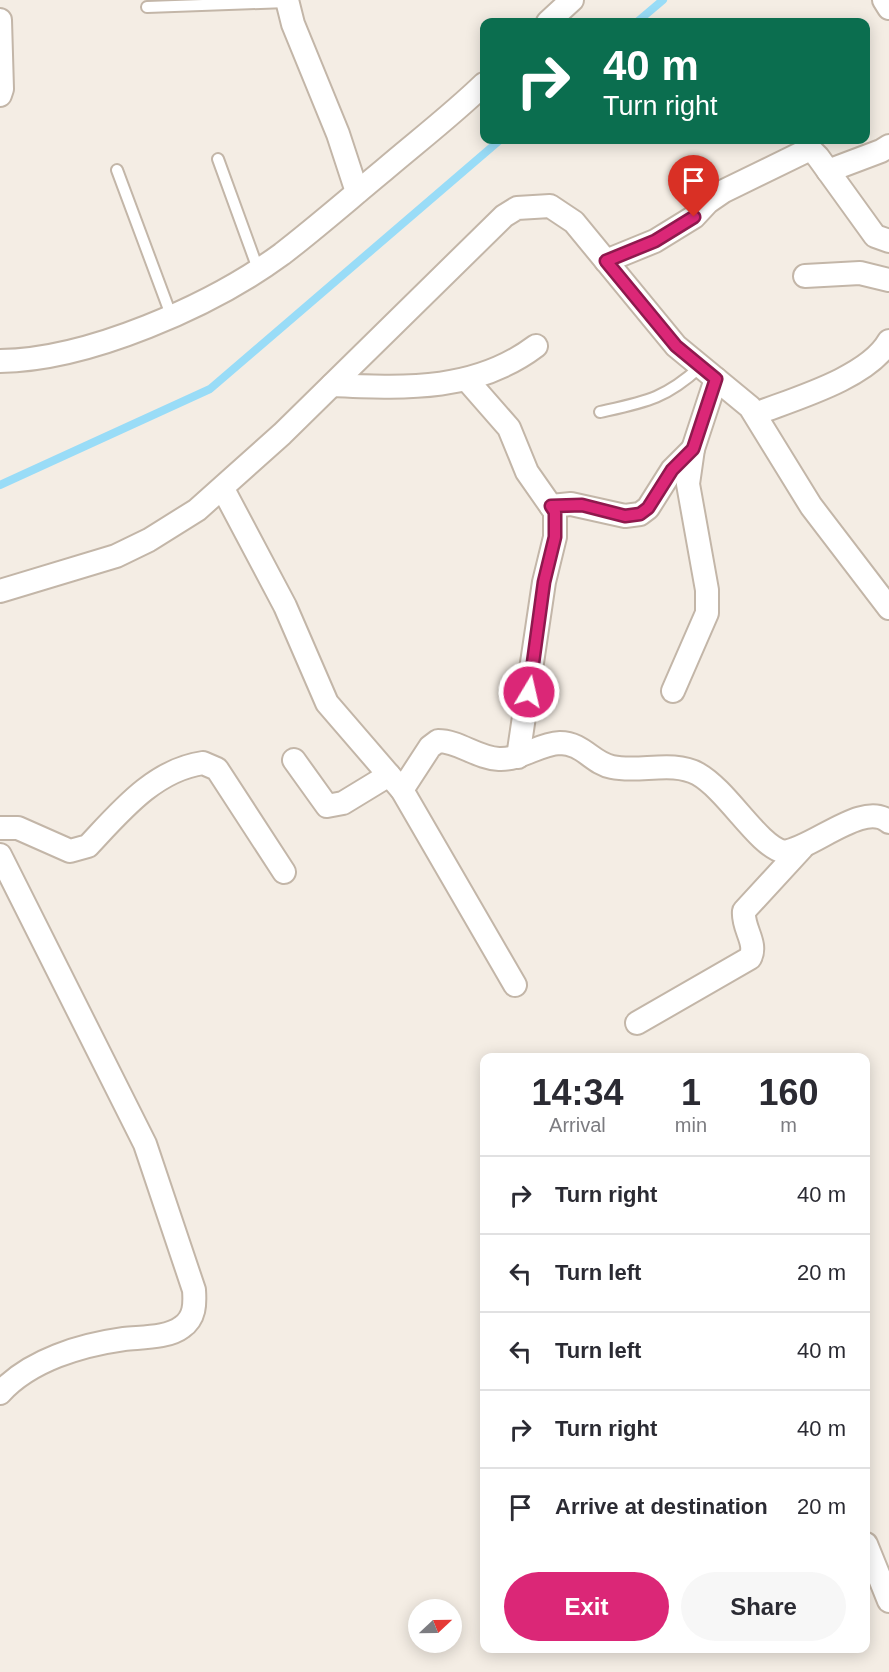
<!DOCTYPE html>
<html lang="en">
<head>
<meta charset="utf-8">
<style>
	body { margin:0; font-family:Arial,sans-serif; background:#f7f7f7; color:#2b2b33; height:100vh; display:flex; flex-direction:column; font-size:22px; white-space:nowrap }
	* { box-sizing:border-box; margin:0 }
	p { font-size:20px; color:#7c7c81 }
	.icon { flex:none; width:33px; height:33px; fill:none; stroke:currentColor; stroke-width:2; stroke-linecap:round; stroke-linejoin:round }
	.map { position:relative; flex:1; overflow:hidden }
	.sheet { position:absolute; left:480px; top:1053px; width:390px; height:600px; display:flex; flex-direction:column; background:#fff; border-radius:12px; box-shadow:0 3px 15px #0003 }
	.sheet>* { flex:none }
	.top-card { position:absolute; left:480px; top:18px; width:390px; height:126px; border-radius:12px; box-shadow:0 3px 15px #0003; background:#0b6e4f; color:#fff; overflow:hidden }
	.needle { width:39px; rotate:68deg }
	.controls { position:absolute; left:408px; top:1599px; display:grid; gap:12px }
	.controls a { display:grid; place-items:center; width:54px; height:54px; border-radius:50%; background:#fff; box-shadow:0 3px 15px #0003; font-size:30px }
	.pin { position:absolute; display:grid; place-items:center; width:51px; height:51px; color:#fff; margin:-62px -26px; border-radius:50% 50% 50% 0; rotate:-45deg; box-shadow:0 0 6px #0007 }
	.pin .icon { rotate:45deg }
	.me { position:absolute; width:66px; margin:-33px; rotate:9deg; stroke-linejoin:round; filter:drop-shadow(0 0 4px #0008) }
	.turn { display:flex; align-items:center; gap:21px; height:126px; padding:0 24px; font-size:27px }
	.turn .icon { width:78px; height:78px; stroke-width:2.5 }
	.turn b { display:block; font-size:42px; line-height:51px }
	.eta { display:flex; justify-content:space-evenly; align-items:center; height:102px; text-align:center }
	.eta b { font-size:36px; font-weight:700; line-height:42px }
	.cta { display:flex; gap:12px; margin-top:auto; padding:12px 24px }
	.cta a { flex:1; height:69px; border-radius:36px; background:#db2777; color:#fff; font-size:24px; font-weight:700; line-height:69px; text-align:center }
	.cta a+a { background:#f7f7f7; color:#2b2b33 }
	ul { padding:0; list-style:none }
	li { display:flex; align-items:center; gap:18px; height:78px; padding:0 24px; border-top:2px solid #e1e1e2 }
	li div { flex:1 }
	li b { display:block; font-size:22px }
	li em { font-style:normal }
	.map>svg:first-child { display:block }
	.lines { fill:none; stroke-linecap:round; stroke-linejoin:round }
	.stream { stroke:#99dcf7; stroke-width:8 }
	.lane-casing { stroke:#c3b6a8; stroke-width:14 }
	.street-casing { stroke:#c3b6a8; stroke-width:26 }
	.lane { stroke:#fff; stroke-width:10 }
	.street { stroke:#fff; stroke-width:22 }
	.route-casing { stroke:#8e194d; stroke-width:15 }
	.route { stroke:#db2777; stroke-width:10 }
</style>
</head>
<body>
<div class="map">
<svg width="889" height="1672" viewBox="0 0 889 1672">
	<rect width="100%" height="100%" fill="#f4ede4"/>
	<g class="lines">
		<!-- stream -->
		<g class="stream">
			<polyline points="637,22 663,0"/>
			<polyline points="0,485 210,389 500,140"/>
		</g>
		<defs>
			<g id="lane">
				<polyline points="147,7 287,2"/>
				<polyline points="218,159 258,269"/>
				<polyline points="117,170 171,315"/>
				<path d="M 600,412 C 645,402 665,399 700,367"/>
			</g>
			<g id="street">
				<polyline points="287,0 293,24 338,134 357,192"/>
				<polyline points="884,0 889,8"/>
				<polyline points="0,20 2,89 0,95"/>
				<polyline points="548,22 572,0"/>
				<polyline points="828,171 881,151 889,146"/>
				<polyline points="606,261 655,241 694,217 708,202 724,191 806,151 813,152 818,157 875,236 889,241"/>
				<polyline points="805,276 860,273 889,280"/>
				<path d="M 0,361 C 88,360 211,306 282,254 C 317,227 350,198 384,170 C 418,141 453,114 484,84"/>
				<polyline points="467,380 509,428 527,472 555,512 555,537 544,582 518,757"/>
				<path d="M 332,385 C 405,388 475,392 536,346"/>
				<path d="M 755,414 C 794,399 868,378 889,341"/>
				<polyline points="223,489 285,606 327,703 402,790 515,985"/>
				<polyline points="551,506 571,504 625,516 640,514 648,508 672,470 693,449"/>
				<polyline points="0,591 116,556 149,540 197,510 282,434 504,216 517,208 550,206 574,222 676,346 750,407 811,506 889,608"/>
				<polyline points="673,691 707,613 707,590 688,484 693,449 716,379"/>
				<polyline points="294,760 327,806 343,803 389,775"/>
				<path d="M 402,790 L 430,747 L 438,741 C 459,741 477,758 499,759 C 521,760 538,744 560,743 C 583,743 592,763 612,767 C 639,773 673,760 698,774 C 728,791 758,846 784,852 C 814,848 864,800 889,822"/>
				<path d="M 0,828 L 18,828 L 70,851 L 88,846 C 120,812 154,770 203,763 L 217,769 L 284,872"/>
				<path d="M 0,855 L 145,1144 L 194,1290 C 195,1304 195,1318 182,1327 C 168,1338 142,1337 124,1339 C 81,1345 30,1360 0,1393"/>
				<path d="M 637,1023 L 750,958 C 758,943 742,928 744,911 L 802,848"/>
				<polyline points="866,1544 889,1601"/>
			</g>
		</defs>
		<!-- lane casing -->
		<use href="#lane" class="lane-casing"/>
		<!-- street casing -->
		<use href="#street" class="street-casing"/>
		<!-- lane -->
		<use href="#lane" class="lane"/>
		<!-- street -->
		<use href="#street" class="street"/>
	</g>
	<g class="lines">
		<defs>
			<polyline id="route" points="529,692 544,582 555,537 555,512 551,506 582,505 625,516 640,514 648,508 672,470 693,449 716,379 676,346 606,261 655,241 694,217"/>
		</defs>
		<!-- route casing -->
		<use href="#route" class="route-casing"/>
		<!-- route -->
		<use href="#route" class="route"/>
	</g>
</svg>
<div class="controls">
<a><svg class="needle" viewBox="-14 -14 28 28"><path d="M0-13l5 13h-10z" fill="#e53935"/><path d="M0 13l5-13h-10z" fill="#7c7c81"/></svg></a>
</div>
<div class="pin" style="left:694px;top:217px;background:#d93025"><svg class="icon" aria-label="arrive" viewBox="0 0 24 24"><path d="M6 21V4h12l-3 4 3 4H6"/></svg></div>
<svg class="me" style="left:529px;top:692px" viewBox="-20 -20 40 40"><circle r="17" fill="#db2777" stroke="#fff" stroke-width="3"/><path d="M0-11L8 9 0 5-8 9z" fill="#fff"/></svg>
<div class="top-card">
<div class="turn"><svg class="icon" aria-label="right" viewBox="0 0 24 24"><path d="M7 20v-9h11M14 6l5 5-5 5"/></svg><div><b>40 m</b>Turn right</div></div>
</div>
<section class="sheet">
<div class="eta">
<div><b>14:34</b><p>Arrival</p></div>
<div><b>1</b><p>min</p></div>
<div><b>160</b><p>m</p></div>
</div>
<ul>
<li><svg class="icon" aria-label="right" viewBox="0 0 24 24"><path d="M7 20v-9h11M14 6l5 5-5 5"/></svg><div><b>Turn right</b></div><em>40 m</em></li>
<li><svg class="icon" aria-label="left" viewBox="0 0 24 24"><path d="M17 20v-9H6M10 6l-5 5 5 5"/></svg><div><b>Turn left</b></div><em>20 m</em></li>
<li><svg class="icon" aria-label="left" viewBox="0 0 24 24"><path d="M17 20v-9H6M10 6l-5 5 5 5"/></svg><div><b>Turn left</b></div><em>40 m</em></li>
<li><svg class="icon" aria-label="right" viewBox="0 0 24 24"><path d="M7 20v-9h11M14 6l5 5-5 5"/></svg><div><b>Turn right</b></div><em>40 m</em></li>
<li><svg class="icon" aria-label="arrive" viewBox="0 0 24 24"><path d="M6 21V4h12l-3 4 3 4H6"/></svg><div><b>Arrive at destination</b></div><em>20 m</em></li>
</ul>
<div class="cta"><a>Exit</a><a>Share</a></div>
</section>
</div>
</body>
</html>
